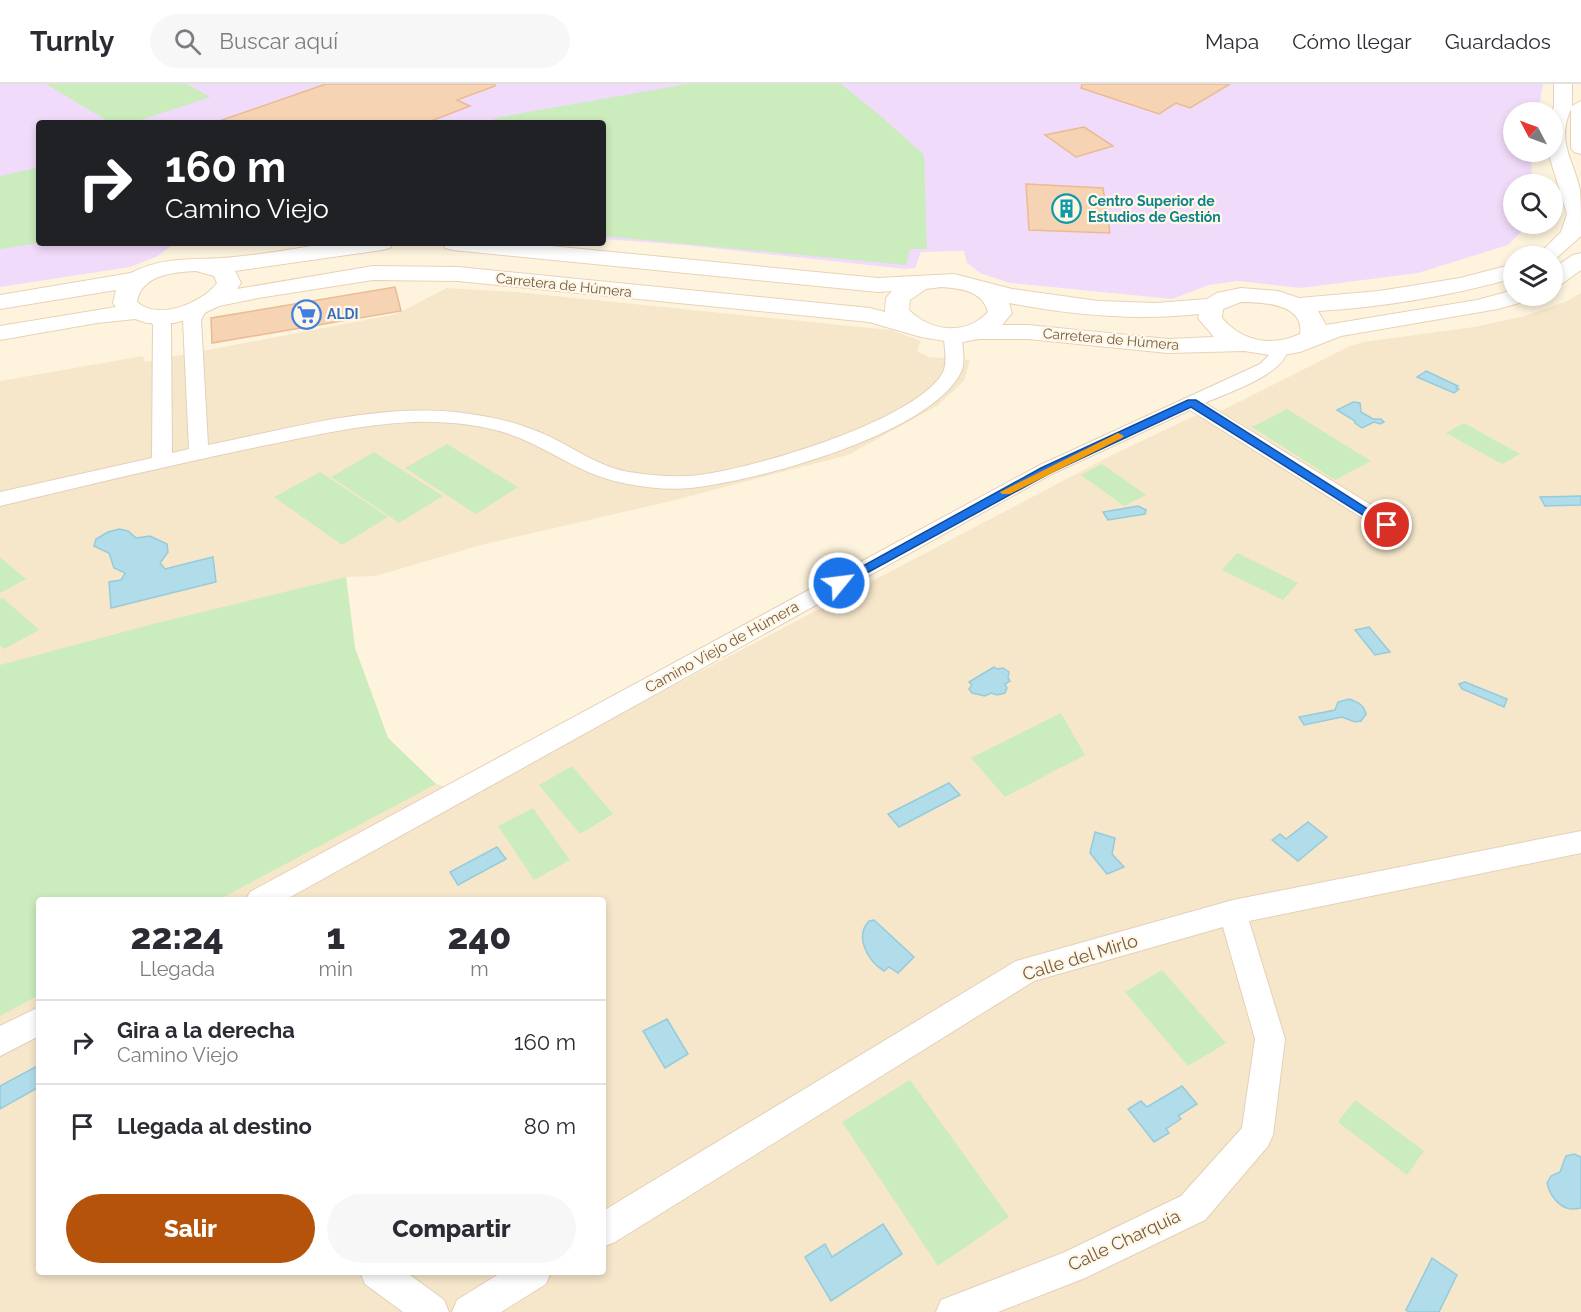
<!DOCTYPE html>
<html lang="es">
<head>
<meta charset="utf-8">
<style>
	body { margin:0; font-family:Raleway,sans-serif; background:#f7f7f7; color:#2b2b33; height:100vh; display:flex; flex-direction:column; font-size:22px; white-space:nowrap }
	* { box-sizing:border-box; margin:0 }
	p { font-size:20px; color:#7c7c81 }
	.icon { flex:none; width:33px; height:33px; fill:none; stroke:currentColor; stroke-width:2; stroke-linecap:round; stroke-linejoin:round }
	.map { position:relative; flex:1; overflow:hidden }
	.side { position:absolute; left:36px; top:813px; width:570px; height:378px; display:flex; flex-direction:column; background:#fff; border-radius:6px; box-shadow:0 3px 9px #0003 }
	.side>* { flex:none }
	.top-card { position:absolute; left:36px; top:36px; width:570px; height:126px; border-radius:6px; box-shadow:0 3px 9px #0003; background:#202124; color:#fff; overflow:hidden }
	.needle { width:39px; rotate:311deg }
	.controls { position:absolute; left:1503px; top:18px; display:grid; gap:12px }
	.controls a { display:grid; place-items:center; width:60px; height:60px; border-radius:50%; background:#fff; box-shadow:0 3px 9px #0003; font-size:30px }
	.pin { position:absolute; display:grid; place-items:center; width:51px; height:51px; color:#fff; margin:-26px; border:3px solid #fff; border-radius:50%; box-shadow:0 2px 6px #0007 }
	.me { position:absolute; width:66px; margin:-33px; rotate:61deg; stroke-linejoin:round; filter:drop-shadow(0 0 4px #0008) }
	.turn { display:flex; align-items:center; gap:21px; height:126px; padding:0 30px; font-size:27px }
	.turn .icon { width:78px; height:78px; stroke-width:2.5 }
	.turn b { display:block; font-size:42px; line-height:51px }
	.eta { display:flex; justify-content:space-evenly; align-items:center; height:102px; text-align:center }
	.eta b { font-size:36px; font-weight:800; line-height:42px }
	.action { display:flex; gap:12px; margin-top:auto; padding:12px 30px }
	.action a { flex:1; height:69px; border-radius:36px; background:#b45309; color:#fff; font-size:24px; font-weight:800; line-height:69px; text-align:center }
	.action a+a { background:#f7f7f7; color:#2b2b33 }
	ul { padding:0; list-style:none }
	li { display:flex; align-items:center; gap:18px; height:84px; padding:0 30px; border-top:2px solid #e1e1e2 }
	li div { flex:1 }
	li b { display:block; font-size:22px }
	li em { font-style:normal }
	header { display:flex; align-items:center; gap:36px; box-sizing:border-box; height:84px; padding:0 30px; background:#fff; border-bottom:2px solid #e1e1e2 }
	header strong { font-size:28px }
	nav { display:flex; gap:33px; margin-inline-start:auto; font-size:21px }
	.search { width:420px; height:54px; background:#f7f7f7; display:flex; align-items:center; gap:15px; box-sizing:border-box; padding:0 21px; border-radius:33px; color:#7c7c81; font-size:22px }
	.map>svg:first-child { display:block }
	.residential { fill:#f6e7cb; fill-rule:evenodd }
	.education { fill:#f1dbfa }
	.green { fill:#cbecbc }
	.water { fill:#b1dce9; stroke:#96cbdc; stroke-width:1.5 }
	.building { fill:#f6d3b3; stroke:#eabb92; stroke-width:1.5 }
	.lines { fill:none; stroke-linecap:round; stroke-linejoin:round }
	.street-casing { stroke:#e3d0b9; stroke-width:2 }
	.secondary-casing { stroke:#e8d2b7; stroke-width:2 }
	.street { fill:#fff; fill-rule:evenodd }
	.secondary { fill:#fff; fill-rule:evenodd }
	.route { fill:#1a73e8; stroke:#114b97; stroke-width:1.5 }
	.slow { fill:#f59e0b }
	.labels { text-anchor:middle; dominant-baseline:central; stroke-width:4.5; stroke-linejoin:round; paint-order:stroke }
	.far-culture-label { font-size:14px; font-weight:bold; fill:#0d838f; stroke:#fff7e6; text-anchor:start }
	.far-street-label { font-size:14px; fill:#765a44; stroke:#fff7e6 }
	.far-shop-label { font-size:14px; font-weight:bold; fill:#366cbe; stroke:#fff7e6; text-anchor:start }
	.street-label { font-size:15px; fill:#765a44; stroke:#fff7e6 }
	.near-street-label { font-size:18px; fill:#765a44; stroke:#fff7e6 }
</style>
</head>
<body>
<header>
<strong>Turnly</strong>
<div class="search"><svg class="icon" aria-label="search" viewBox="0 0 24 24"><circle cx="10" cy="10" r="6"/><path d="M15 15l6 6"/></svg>Buscar aquí</div>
<nav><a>Mapa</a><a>Cómo llegar</a><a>Guardados</a></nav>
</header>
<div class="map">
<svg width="1581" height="1228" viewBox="0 0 1581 1228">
	<rect width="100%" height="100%" fill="#fef4de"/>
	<!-- residential -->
	<path class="residential" d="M 447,204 L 516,208 L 891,246 L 921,257 L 917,267 L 929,273 L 970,276 L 964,297 L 937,322 L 848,371 L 671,417 L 481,461 L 376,492 L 346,493 L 355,564 L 388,654 L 436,700 L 471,708 L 1110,372 L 1194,332 L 1223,326 L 1348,263 L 1363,258 L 1474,243 L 1525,232 L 1567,217 L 1581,209 L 1581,1228 L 0,1228 L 0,297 L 143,272 L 145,278 L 396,230 ZM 39,816 L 603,816 L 603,1188 L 39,1188 Z"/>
	<!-- education -->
	<polygon class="education" points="0,0 1543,0 1538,28 1514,28 1514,68 1531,68 1532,100 1514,100 1514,140 1529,140 1508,161 1418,189 1301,204 1238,197 1209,201 1172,215 1010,199 980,189 967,179 964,167 921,168 915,184 905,185 684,161 603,155 603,39 39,39 39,159 175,159 156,173 130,183 0,203"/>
	<!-- green -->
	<g class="green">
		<polygon points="46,0 187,0 210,13 132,39 111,39"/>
		<polygon points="688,0 841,0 883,34 924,71 927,165 910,165 906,181 603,152 603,39 485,39 500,33"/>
		<polygon points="36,84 39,87 39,159 0,165 0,92"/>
		<polygon points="1287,325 1371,377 1335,396 1252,343"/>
		<polygon points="1464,339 1520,370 1502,380 1446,349"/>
		<polygon points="447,360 518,403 476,430 405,384"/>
		<polygon points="374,368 443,412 399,439 331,393"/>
		<polygon points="1102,380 1146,411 1124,422 1081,391"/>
		<polygon points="320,388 388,433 342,461 274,413"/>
		<polygon points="1237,469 1298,499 1283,516 1222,486"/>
		<polygon points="0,473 26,495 0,509"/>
		<polygon points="346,493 355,564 388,654 436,700 218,816 39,816 39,911 0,932 0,581 153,540"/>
		<polygon points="3,514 39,546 4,565 0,561 0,515"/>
		<polygon points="1061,629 1085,671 1005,713 971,674"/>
		<polygon points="572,682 613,730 580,750 539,701"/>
		<polygon points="533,724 570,776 534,796 498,742"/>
		<polygon points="1162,886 1226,959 1188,982 1125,908"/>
		<polygon points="910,996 1009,1133 938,1182 842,1038"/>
		<polygon points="1355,1016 1424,1067 1407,1091 1338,1038"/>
	</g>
	<!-- water -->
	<g class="water">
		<polygon points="1426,287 1458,302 1456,304 1459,305 1454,309 1417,293"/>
		<polygon points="1353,318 1360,319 1361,328 1373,335 1381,335 1384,338 1380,340 1374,338 1362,344 1355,339 1355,337 1337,326"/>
		<polygon points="1581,412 1581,421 1545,422 1540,413"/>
		<polygon points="1138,422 1146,426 1145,430 1108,436 1103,428"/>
		<polygon points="119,445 128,447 136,454 150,452 167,460 168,468 160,479 165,485 213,473 216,498 111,524 109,498 121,496 125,489 114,484 109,469 94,462 96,455 108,448"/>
		<polygon points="1369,543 1390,568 1375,571 1355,546"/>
		<polygon points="994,583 997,585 1003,584 1009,588 1008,594 1010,597 1005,600 1007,604 1005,609 997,611 991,609 985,612 972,609 969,605 972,601 969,598"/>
		<polygon points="1465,598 1507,615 1504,623 1462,605 1459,600"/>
		<path d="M 1349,615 C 1358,618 1364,621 1366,630 L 1361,637 L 1355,638 L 1342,633 L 1304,641 L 1299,633 L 1335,626 L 1338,618 Z"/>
		<polygon points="949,699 960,711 899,743 888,730"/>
		<polygon points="1308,738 1327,753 1298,777 1272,756 1280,750 1286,755"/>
		<polygon points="1095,748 1115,754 1112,770 1124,783 1107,790 1090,769"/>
		<polygon points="497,763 506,775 458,801 450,788"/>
		<path d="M 874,836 L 914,873 L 898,889 L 889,883 L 884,887 C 868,877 854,853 869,837 Z"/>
		<polygon points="667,935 688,970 665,984 643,947"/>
		<polygon points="39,981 39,1003 0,1025 0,1002"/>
		<polygon points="1182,1002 1197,1020 1178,1032 1181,1035 1166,1045 1169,1049 1154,1058 1128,1025 1141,1017 1147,1023"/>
		<path d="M 1574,1070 L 1581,1073 L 1581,1124 C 1563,1129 1551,1115 1547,1099 L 1551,1092 L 1560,1088 L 1566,1072 Z"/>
		<polygon points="883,1140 902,1170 831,1217 805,1173 825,1160 832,1173"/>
		<polygon points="1432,1174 1457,1191 1439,1228 1409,1228 1406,1226"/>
	</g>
	<!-- building -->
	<g class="building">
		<polygon points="326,0 495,0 495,2 457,16 470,22 426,39 223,39 222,36"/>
		<polygon points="1082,0 1230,0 1190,24 1176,19 1159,30 1081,4"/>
		<polygon points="1084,43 1113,62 1076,73 1045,51"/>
		<polygon points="1026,100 1103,104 1110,149 1029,146"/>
		<polygon points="395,203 401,227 212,259 211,234"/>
	</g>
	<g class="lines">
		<defs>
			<g id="street">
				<path d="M 198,220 L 204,221 L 207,225 L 201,236 L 208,361 C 289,345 372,320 455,328 C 481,331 510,336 534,346 C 567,358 594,382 629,388 C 648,391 668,393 688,392 C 742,389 918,337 943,288 C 948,279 944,262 944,252 L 947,248 L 959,248 L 962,252 C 962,262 966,279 961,288 C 931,350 757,397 691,404 C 670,406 649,404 628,400 C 584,392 561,372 522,355 C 490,341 448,337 413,338 C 362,340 312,352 262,362 C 175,380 87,401 0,422 L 0,408 L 152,374 L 153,241 L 146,232 L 149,228 L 161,228 L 171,240 L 172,369 L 189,365 L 183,236 L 192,221 Z"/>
				<path d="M 1279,260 L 1285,261 L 1288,265 C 1284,291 1227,309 1205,319 L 1394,435 L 1397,440 L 1394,445 L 1387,447 L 1380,445 L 1190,326 L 1052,390 L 285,816 L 246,816 L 250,808 L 1038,382 L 1260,280 L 1269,271 L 1273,261 Z"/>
				<polygon points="1581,747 1581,769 1249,837 1285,955 1273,1051 1268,1062 1205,1136 1085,1194 998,1228 936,1228 941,1216 1065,1168 1181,1112 1242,1044 1255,955 1223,843 1034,897 615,1158 603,1163 603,1127 1016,877 1233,816"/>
				<polygon points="39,923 39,952 0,972 0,942"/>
				<polygon points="360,1188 406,1188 444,1216 449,1228 403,1228 365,1200"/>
				<polygon points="502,1188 551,1188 546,1200 501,1228 452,1228 457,1216"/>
			</g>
			<g id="secondary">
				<path d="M 1554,0 L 1572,0 L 1572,22 L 1581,17 L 1581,70 L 1574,68 L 1571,64 L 1571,25 C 1556,58 1573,74 1580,106 C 1581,120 1581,138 1581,152 L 1552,178 L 1552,172 L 1537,172 L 1561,148 L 1567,130 L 1548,68 L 1552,68 L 1551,28 L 1554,23 Z"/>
				<path d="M 330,159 L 393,159 L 390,164 L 382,166 L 235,187 L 241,199 L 237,205 L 373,182 L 458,183 L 870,224 L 885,228 L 886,214 L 892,207 L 878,208 L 453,166 L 445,164 L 442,159 L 520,159 L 878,194 L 954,190 L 1012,205 L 1098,217 L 1156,219 L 1207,215 L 1217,209 L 1241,204 L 1278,207 L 1299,214 L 1379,207 L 1460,194 L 1514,180 L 1514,194 C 1450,212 1384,223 1318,227 L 1326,241 L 1477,216 L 1514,206 L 1514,212 L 1530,212 L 1526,217 L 1498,225 L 1341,252 L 1300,268 L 1277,272 L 1244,267 L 1168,269 L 1028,255 L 979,255 L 957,259 L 921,253 L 869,238 L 458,197 L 373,196 L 258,214 L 219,222 L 196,233 L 174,239 L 147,239 L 135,235 L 97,239 L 0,256 L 0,242 L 116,223 L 113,219 L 116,206 L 0,225 L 0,211 L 131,189 C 164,171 199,177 234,173 C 266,170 298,164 330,159 ZM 196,187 L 214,192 L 217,199 C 202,219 159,237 137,218 C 141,191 173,188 196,187 ZM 941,203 C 960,204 983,207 988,228 C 966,252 931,248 909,226 L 910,216 L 926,205 ZM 1241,218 C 1263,218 1305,220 1300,250 C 1273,263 1242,258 1222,234 L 1223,225 ZM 1009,219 C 1071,231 1136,237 1199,230 L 1198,234 L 1214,253 L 1168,255 L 1028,241 L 1002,241 L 1012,229 Z"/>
				<polygon points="1581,169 1581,186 1560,201 1552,203 1552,185 1573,171"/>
			</g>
		</defs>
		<!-- street casing -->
		<use href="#street" class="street-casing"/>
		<!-- secondary casing -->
		<use href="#secondary" class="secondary-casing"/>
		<!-- street -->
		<use href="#street" class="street"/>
		<!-- secondary -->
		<use href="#secondary" class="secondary"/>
	</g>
	<!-- route -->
	<polygon class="route" points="1188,316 1196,316 1393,441 1387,444 1382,443 1191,323 1050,389 843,502 834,502 832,499 1041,384"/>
	<!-- slow -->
	<polygon class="slow" points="1118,349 1124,352 1122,354 1010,410 1002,410 1000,408"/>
	<!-- icons -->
	<defs>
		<symbol id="building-ring" viewBox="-11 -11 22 22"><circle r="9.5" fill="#fff7e6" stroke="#0f9aa8" stroke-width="1.5"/><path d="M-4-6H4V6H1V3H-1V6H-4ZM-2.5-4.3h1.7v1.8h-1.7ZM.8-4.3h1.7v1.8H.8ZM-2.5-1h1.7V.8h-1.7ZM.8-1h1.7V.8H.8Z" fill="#0f9aa8"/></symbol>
		<symbol id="supermarket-ring" viewBox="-11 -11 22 22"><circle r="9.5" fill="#fff7e6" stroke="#3f7fe0" stroke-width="1.5"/><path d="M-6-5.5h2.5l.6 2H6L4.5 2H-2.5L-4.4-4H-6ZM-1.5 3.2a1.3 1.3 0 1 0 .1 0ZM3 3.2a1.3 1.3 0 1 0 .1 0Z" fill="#3f7fe0"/></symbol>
	</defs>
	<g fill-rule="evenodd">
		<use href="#building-ring" x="1050" y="108" width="33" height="33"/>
		<use href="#supermarket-ring" x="290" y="214" width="33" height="33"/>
	</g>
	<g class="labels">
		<!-- far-culture labels -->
		<g class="far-culture-label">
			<text x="1088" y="117">Centro Superior de<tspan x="1088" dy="16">Estudios de Gestión</tspan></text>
		</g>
		<!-- far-street labels -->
		<g class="far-street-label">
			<text transform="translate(564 201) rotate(6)">Carretera de Húmera</text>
			<text transform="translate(1111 255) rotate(5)">Carretera de Húmera</text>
		</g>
		<!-- far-shop labels -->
		<g class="far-shop-label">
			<text x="327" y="230">ALDI</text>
		</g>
		<!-- street labels -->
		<g class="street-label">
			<text transform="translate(722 563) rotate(-29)">Camino Viejo de Húmera</text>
		</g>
		<!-- near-street labels -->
		<g class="near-street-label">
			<text transform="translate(1080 873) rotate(-17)">Calle del Mirlo</text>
			<text transform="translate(1124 1156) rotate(-25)">Calle Charquía</text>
		</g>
	</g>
</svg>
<div class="controls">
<a><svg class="needle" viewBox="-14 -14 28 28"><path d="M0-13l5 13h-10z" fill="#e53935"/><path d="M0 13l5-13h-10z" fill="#7c7c81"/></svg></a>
<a><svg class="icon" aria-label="search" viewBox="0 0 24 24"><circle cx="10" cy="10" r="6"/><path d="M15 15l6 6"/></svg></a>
<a><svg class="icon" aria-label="layers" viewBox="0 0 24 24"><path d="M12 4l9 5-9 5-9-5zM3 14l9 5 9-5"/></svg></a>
</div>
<div class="pin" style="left:1387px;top:441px;background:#d93025"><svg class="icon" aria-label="arrive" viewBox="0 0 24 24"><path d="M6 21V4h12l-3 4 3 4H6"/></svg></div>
<svg class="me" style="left:839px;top:499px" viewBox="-20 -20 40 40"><circle r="17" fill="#1a73e8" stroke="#fff" stroke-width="3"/><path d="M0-11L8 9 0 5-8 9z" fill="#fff"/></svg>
<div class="top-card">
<div class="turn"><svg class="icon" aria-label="right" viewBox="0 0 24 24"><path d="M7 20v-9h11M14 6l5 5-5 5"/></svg><div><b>160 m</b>Camino Viejo</div></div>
</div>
<section class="side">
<div class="eta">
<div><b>22:24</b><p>Llegada</p></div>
<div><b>1</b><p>min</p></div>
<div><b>240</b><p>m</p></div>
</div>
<ul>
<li><svg class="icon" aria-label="right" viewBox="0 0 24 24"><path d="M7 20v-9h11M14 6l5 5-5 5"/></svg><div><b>Gira a la derecha</b><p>Camino Viejo</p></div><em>160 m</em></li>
<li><svg class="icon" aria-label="arrive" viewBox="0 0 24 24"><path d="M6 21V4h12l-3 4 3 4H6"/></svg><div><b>Llegada al destino</b></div><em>80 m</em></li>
</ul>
<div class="action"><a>Salir</a><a>Compartir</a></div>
</section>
</div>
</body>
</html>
